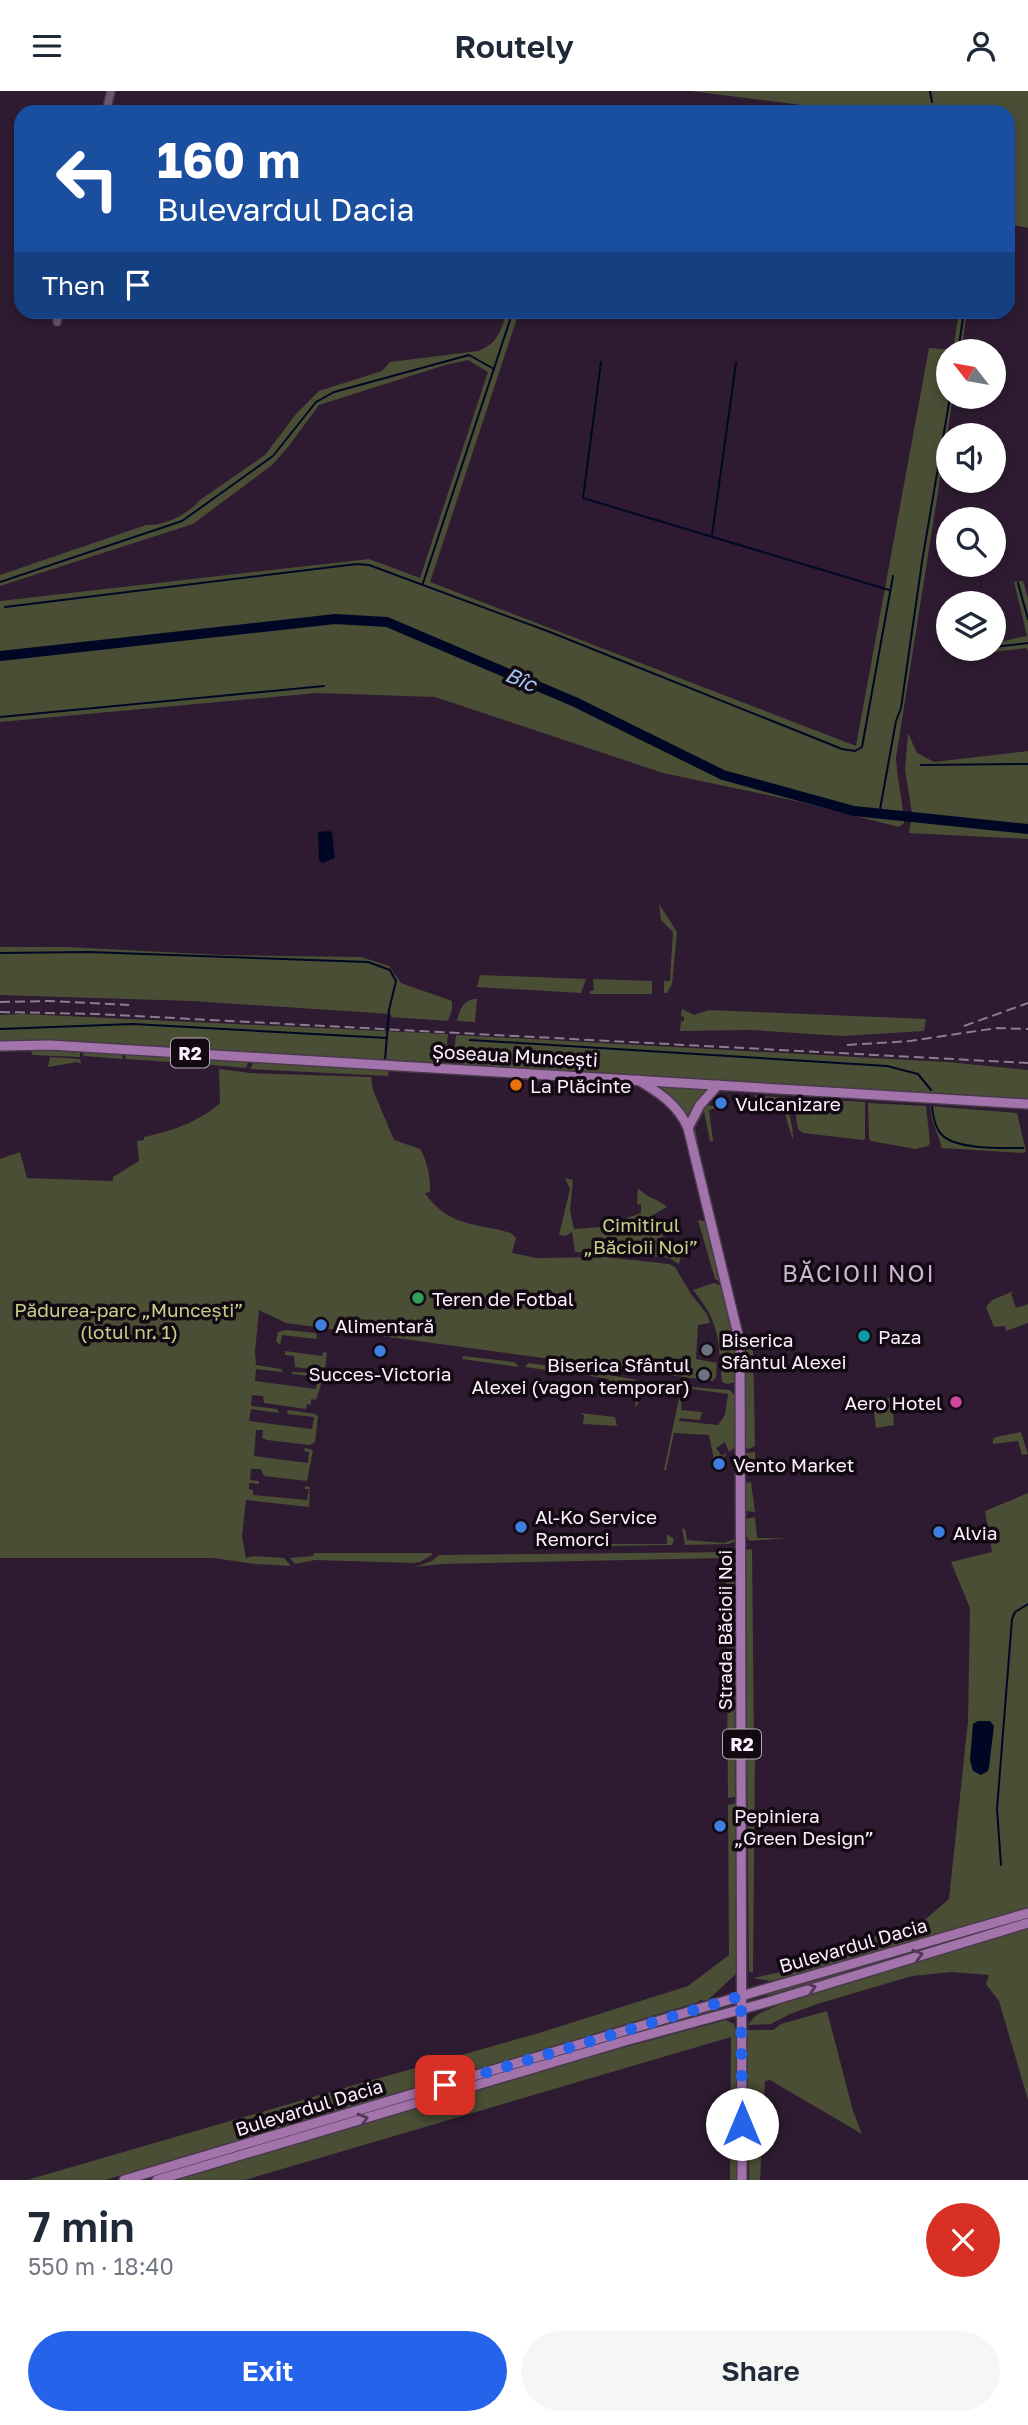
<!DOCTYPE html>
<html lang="en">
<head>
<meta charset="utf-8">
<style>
	body { margin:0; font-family:"Golos Text",sans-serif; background:#f6f6f7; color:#1f2937; height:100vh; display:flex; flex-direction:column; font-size:26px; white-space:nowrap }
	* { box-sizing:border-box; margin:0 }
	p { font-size:23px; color:#747a83 }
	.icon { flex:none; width:38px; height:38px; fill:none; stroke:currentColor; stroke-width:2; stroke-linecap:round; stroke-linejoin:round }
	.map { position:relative; height:2089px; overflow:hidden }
	.side { display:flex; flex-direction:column; background:#fff; flex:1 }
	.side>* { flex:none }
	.banner { position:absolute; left:14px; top:14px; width:1001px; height:214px; border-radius:21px; box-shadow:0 4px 10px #0003; background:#1a4fa0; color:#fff; overflow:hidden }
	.needle { width:46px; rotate:301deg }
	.controls { position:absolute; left:936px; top:248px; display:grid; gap:14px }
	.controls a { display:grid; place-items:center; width:70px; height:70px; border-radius:50%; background:#fff; box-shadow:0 4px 10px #0003; font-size:35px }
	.pin { position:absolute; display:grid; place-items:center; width:60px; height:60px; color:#fff; margin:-30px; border-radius:14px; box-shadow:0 4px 10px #0006 }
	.me { position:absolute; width:77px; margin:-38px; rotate:0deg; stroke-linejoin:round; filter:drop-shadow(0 0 5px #0008) }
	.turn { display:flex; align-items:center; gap:24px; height:147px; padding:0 28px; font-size:32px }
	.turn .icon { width:91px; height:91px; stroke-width:2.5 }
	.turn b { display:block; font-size:49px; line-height:60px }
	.then { display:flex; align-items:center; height:66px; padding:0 28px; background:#0003; gap:14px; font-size:26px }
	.round { display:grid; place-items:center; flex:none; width:74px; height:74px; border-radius:37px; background:#f6f6f7 }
	.headline { display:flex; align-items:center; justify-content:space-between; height:119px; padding:0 28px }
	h1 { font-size:42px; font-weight:600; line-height:52px }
	.action { display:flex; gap:14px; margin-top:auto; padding:14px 28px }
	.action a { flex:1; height:80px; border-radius:42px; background:#2563eb; color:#fff; font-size:28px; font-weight:600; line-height:80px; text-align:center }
	.action a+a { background:#f6f6f7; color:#1f2937 }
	header { display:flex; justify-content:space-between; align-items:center; height:91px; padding:0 28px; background:#fff; font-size:32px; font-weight:600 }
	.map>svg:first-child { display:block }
	.green { fill:#4a4e35 }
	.water { fill:#000724 }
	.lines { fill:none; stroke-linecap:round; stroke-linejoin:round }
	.stream { stroke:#000724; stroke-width:2 }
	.river { stroke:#000724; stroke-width:10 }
	.minor-casing { stroke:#49394b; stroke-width:10 }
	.major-casing { stroke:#49394b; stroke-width:12 }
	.minor { stroke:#6d5770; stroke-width:7 }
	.major { stroke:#a274ab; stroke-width:9 }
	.rail { stroke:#8c7c8e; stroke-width:2; stroke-dasharray:10 5; stroke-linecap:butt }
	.oneway { stroke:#533957 }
	.route { stroke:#2563eb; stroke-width:12; stroke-dasharray:0 21.6 }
	.food-dot { fill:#e8710a; stroke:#120913; stroke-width:2.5 }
	.shop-dot { fill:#3f7fe0; stroke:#120913; stroke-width:2.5 }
	.leisure-dot { fill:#2e9e5b; stroke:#120913; stroke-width:2.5 }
	.culture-dot { fill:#0f9aa8; stroke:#120913; stroke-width:2.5 }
	.worship-dot { fill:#6b7280; stroke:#120913; stroke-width:2.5 }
	.hotel-dot { fill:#d1479c; stroke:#120913; stroke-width:2.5 }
	.labels { text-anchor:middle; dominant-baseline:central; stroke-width:7; stroke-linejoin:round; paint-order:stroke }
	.shield { fill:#120913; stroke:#b6abb8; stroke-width:2 }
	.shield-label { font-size:18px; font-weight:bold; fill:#fdf0fe }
	.street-label { font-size:19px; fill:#fdf0fe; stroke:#120913 }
	.poi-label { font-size:19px; fill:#fdf0fe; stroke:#120913; text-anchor:start }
	.park-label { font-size:19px; fill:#c4d087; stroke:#120913 }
	.water-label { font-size:21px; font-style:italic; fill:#a3c5f5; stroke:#120913 }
	.quarter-label { font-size:23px; letter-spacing:2px; fill:#ceb5d1; stroke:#120913 }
</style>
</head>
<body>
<header><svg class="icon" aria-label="menu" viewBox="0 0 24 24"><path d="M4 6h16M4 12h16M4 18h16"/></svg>Routely<svg class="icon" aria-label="person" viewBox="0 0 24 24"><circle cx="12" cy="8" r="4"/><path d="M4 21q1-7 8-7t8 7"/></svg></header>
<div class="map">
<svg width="1028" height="2089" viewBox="0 0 1028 2089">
	<rect width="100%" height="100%" fill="#2e1b31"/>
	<!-- green -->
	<g class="green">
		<polygon points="690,0 1028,0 1028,137 1008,133 1008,21 857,21"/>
		<path d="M 507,220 L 519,221 L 430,491 L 856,655 L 929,257 L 953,259 L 959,221 L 967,221 L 961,261 L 948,261 L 948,306 L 953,306 L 896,667 C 897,689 903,710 904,732 L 899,736 L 796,710 L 663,682 L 435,606 L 317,602 L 0,631 L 0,510 L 369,468 L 420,487 L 488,281 L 468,269 L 445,274 L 319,314 L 288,356 L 272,374 L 193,433 L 0,495 L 0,484 L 146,434 C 165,435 188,423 200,409 L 265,364 L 296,323 L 319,300 L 382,280 L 390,271 L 478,260 C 498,253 501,239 507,220 Z"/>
		<polygon points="1023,490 1028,507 1028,561 1027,557 962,565 961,558 994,558 994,552 1027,545 1014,491"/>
		<polygon points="908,642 917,662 934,671 1028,660 1028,748 909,742 912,722 905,679"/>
		<polygon points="659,813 677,841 672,893 667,902 664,902 664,890 670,890 673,841 661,829"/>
		<polygon points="0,856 68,856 221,864 361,866 389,875 401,892 452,910 452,918 448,930 391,926 391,923 192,910 0,904"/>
		<polygon points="480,884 586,888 581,902 477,896"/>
		<polygon points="593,888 652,890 652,903 590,903 590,900 594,899"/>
		<path d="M 477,908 L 475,931 L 457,930 C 459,919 464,907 477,908 Z"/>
		<polygon points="682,918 694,924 709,919 926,928 924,940 842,945 751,939 680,940 681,930 684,930 684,926 681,925"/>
		<polygon points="23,923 448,943 446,967 440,972 392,971 43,949 0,951 0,924"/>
		<polygon points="456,944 947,971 1028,979 1028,1008 457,973 454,962"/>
		<polygon points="31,958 80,959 80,966 32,964"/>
		<polygon points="84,959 121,962 123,968 83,965"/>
		<polygon points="124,962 181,966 185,972 126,968"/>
		<polygon points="50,966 80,968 81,973 77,971 48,976"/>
		<polygon points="192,967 249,969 246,977 190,972"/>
		<polygon points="254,971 389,978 388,985 250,978"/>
		<path d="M 219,978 L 250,982 L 371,986 L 373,999 L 394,1049 L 420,1058 C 427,1069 431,1088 430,1101 L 425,1102 C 448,1136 476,1132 511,1142 L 516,1147 L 512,1162 L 537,1167 L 605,1166 L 669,1173 L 675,1176 L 691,1203 L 707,1223 L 710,1232 L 698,1234 L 696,1268 L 717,1272 L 716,1286 L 713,1290 L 286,1232 L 259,1219 L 255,1261 L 256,1274 L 281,1278 L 283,1281 L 256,1278 L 255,1290 L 316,1298 L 318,1286 L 292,1283 L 292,1281 L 317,1282 L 323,1287 L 316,1309 L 311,1308 L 311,1314 L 307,1313 L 306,1318 L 264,1312 L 263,1305 L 252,1304 L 251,1315 L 277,1318 L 279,1322 L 251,1318 L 249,1330 L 312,1338 L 314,1326 L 287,1323 L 288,1319 L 315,1323 L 318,1325 L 315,1351 L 310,1354 L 267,1349 L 262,1347 L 263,1339 L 256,1339 L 254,1365 L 308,1372 L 309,1361 L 304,1360 L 305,1357 L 313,1359 L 307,1390 L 264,1385 L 261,1378 L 251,1378 L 250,1389 L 259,1390 L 259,1393 L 249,1392 L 249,1398 L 253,1399 L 253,1404 L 307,1409 L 309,1398 L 305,1398 L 305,1395 L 310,1396 L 309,1416 L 246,1409 L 242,1445 L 246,1467 L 254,1465 L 284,1467 L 291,1475 L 255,1473 L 213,1467 L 0,1467 L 0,1068 L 20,1061 L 27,1087 L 113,1090 L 113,1086 L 139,1070 L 137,1050 L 144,1049 L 144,1046 C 169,1041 201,1030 220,1012 Z"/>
		<polygon points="660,994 706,998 708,999 691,1023 688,1024 659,997"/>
		<path d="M 755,1004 L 787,1007 C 787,1021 794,1035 793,1049 L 787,1030 L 784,1014 L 755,1011 Z"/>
		<polygon points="793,1007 865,1011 865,1048 863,1049 803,1042 798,1038"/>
		<polygon points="868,1012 926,1015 930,1052 928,1055 915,1058 871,1050 869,1047"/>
		<polygon points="707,1014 716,1015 716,1017 709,1019 713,1050 710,1050 704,1020 695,1037 708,1101 693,1040 693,1034 704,1016"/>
		<polygon points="930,1015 1017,1022 1026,1060 1024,1062 942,1057 932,1028"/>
		<path d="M 565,1087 L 573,1089 L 570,1120 L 574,1138 L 601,1136 L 641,1122 L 641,1114 L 637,1113 L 638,1097 C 647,1107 658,1108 667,1116 L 653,1124 L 668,1157 L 684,1154 L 679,1173 L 669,1167 L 660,1166 L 575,1161 L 572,1141 L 565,1145 L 559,1144 L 570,1098 Z"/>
		<polygon points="698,1129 705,1130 720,1191 715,1188"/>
		<path d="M 714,1192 L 722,1195 L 735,1244 L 736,1291 L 727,1293 L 722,1291 C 718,1249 721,1233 693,1199 Z"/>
		<polygon points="1014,1200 1011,1203 1016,1217 1028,1213 1028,1232 1006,1240 1005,1235 994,1236 986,1216 992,1209"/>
		<polygon points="287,1239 316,1242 317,1246 316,1248 282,1244 280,1254 276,1250 278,1241"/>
		<polygon points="753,1253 755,1355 749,1358 746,1357 745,1348 745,1255"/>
		<polygon points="285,1260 322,1265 323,1261 327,1262 325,1277 319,1279 295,1276 294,1265 285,1264"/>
		<polygon points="463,1265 514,1271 519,1276 462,1268"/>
		<polygon points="528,1272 578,1279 581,1284 525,1276"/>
		<polygon points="586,1280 638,1289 640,1291 638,1313 635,1316 637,1302 608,1298 609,1288 583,1284"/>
		<polygon points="682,1293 681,1319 702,1321 700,1329 680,1327 679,1330 718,1334 725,1324 728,1303 692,1298 692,1296 730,1299 737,1307 738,1354 729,1361 725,1351 716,1357 722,1365 726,1362 726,1364 721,1370 714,1369 709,1344 674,1342 666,1379 664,1379"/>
		<polygon points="892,1307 894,1334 876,1337 872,1308"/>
		<polygon points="580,1322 615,1326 617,1335 583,1333 584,1324"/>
		<polygon points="1021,1341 1028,1363 1022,1364 1018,1350 993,1353 993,1348 996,1346"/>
		<polygon points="755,1361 756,1384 746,1384 746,1362"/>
		<polygon points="735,1390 736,1450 729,1453 685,1454 682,1437 685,1438 687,1449 724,1452 735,1448"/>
		<polygon points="751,1391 755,1421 746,1420 745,1392"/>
		<polygon points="1028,1402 1028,1818 842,1873 770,1890 753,1887 781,1881 814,1863 901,1838 927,1827 949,1808 968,1630 970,1517 951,1471 992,1461 985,1420"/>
		<polygon points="755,1426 757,1447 787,1447 749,1450 746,1444 746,1428"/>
		<polygon points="667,1443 674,1448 672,1454 602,1455 600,1453 667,1453"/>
		<polygon points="752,1458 754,1655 747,1656 746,1459"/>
		<polygon points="734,1461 735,1706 728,1707 726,1467 440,1473 415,1476 432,1470 439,1464"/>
		<polygon points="314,1462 432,1462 432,1464 420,1471 412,1472 315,1469 295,1473 290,1467 313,1465"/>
		<polygon points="755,1662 753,1882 749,1880 747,1663"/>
		<polygon points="737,1712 737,1882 708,1909 703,1910 702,1908 698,1911 567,1951 519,1968 435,1991 105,2089 27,2089 351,1995 539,1942 688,1895 729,1864 728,1714"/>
		<polygon points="1028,1825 1028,1828 768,1905 767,1903"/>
		<path d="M 1028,1836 L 1028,2009 L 999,1910 L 986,1893 L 989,1884 L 951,1881 L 912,1885 L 817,1913 L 790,1923 L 771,1933 L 748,1934 C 756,1920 769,1920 779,1913 Z"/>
		<polygon points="712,1919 713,1921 146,2089 135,2089"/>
		<polygon points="827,1920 853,2020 862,2043 770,1989 765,1990 760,2089 749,2089 747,1939 773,1939 781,1933"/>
		<polygon points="726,1929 734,1933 739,1950 738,2089 730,2089 731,1946 245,2089 176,2089 593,1965"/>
	</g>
	<!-- water -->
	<g class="water">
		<polygon points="328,740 332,741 335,767 322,772 319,769 318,741"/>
		<polygon points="978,1630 990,1630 994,1635 989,1676 988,1680 981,1684 973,1680 970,1669 973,1633"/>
	</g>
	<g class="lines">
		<!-- stream -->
		<g class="stream">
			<polyline points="930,0 932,11"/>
			<polyline points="933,21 933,19"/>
			<polyline points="958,261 964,220"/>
			<polyline points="601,271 583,407 889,499"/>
			<polyline points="712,444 736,272"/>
			<polyline points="0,491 182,430 273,365 316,311 334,301 469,264 494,278"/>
			<polyline points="423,492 513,220"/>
			<polyline points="1018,492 1028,528"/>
			<polyline points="5,516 357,473 369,474 550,541 842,658 855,660 862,656 893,485"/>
			<polyline points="994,556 1028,552"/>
			<polyline points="963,560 978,558"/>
			<polyline points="0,626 324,595"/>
			<polyline points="921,674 1028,673"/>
			<polyline points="879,724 896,630 901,617 922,471 950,306"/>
			<polyline points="0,862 89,861 368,871 390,879 396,890 389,919 385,969"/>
			<polyline points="0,938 133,933 387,947"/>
			<polyline points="470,949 887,975 918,983 931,999"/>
			<path d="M 932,1016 C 933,1025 935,1036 941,1043 C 955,1059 1002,1057 1023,1057"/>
			<polyline points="1001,1774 997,1718 1012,1528 1015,1521 1028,1513"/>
		</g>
		<!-- river -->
		<polyline class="river" points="0,565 335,528 387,531 575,611 723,684 854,720 1028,738"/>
		<defs>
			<g id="minor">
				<polyline points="106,21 111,0"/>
				<polyline points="57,231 59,220"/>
			</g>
			<g id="major">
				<polyline points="0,955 50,954 1028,1013"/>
				<path d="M 638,989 C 660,1002 678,1014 688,1037 L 740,1252 L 742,2089"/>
				<polyline points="688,1037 700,1014 718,994"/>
				<polyline points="124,2089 765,1898 1028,1822"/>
				<polyline points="157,2089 625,1950 768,1911 1028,1832"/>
			</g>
		</defs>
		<!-- minor casing -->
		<use href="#minor" class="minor-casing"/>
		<!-- major casing -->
		<use href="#major" class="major-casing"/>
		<!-- minor -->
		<use href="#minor" class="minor"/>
		<!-- major -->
		<use href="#major" class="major"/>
		<!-- rail -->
		<g class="rail">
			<polyline points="0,911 50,910 129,914"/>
			<polyline points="0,921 97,923 1028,972"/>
			<polyline points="964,935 1028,912"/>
			<polyline points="847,954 910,950 997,937 1028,938"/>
		</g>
	</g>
	<!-- one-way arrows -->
	<defs><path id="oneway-chevron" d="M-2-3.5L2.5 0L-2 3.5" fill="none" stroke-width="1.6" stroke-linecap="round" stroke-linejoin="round" transform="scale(1.75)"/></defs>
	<g class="oneway">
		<use href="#oneway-chevron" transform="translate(918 1864) rotate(-16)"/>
		<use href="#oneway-chevron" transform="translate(811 1897) rotate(-18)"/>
		<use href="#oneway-chevron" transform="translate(363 2028) rotate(-16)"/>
	</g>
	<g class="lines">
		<!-- route -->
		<polyline class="route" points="445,1994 741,1905 742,2033"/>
	</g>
	<!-- markers -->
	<circle class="food-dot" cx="516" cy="994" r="7"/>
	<g class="shop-dot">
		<circle cx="721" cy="1012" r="7"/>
		<circle cx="321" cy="1234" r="7"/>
		<circle cx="380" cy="1260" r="7"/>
		<circle cx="719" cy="1373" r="7"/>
		<circle cx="521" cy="1436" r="7"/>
		<circle cx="939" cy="1441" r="7"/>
		<circle cx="720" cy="1735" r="7"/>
	</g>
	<circle class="leisure-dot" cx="418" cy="1207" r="7"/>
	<circle class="culture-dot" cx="864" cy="1245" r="7"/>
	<g class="worship-dot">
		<circle cx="707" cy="1259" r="7"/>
		<circle cx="704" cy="1284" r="7"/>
	</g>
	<circle class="hotel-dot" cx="956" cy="1311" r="7"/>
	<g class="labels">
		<!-- shield labels -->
		<g class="shield">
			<rect x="171" y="947.5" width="38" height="29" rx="5"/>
			<rect x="723" y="1638.5" width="38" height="29" rx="5"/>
		</g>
		<g class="shield-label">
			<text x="190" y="962">R2</text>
			<text x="742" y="1653">R2</text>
		</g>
		<!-- street labels -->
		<g class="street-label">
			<text transform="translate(515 964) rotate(3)">Șoseaua Muncești</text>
			<text transform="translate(724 1539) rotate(-90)">Strada Băcioii Noi</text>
			<text transform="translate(853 1854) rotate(-16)">Bulevardul Dacia</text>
			<text transform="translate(309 2016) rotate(-17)">Bulevardul Dacia</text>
		</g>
		<!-- poi labels -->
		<g class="poi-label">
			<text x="530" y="994">La Plăcinte</text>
			<text x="735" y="1012">Vulcanizare</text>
			<text x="432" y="1207">Teren de Fotbal</text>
			<text x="335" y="1234">Alimentară</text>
			<text x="878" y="1245">Paza</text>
			<text x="721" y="1248">Biserica<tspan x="721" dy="22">Sfântul Alexei</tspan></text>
			<text x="690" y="1273" text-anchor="end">Biserica Sfântul<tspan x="690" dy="22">Alexei (vagon temporar)</tspan></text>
			<text x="380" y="1282" text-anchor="middle">Succes-Victoria</text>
			<text x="942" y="1311" text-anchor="end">Aero Hotel</text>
			<text x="733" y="1373">Vento Market</text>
			<text x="535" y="1425">Al-Ko Service<tspan x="535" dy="22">Remorci</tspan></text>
			<text x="953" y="1441">Alvia</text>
			<text x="734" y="1724">Pepiniera<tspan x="734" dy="22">„Green Design”</tspan></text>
		</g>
		<!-- park labels -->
		<g class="park-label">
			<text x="641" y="1133">Cimitirul<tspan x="641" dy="22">„Băcioii Noi”</tspan></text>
			<text x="129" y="1218">Pădurea-parc „Muncești”<tspan x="129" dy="22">(lotul nr. 1)</tspan></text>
		</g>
		<!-- water labels -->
		<g class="water-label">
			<text transform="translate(521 588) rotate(23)">Bîc</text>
		</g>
		<!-- quarter labels -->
		<g class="quarter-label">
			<text x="859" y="1182">BĂCIOII NOI</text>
		</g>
	</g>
</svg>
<div class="controls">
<a><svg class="needle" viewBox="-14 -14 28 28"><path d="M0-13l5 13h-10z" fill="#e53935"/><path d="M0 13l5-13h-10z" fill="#747a83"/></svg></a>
<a><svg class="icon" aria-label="sound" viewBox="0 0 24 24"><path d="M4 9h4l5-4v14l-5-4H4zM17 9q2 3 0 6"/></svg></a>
<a><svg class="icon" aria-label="search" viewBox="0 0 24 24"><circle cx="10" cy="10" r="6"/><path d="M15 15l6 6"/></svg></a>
<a><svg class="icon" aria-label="layers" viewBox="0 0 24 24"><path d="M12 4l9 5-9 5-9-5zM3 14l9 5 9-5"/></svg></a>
</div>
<div class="pin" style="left:445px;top:1994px;background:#d93025"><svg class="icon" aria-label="arrive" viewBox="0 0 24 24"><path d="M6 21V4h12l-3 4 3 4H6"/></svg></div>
<svg class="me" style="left:742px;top:2033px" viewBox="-20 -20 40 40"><circle r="19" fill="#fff"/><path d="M0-13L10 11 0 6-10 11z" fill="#2563eb"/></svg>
<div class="banner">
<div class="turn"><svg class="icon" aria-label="left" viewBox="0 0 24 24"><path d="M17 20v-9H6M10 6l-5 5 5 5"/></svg><div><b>160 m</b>Bulevardul Dacia</div></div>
<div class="then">Then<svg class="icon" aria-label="arrive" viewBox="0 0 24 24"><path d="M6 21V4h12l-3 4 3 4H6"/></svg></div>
</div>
</div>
<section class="side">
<div class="headline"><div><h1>7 min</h1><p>550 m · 18:40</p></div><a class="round" style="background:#d93025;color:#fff"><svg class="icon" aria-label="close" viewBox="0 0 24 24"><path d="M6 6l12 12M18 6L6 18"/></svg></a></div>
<div class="action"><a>Exit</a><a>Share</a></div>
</section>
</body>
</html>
